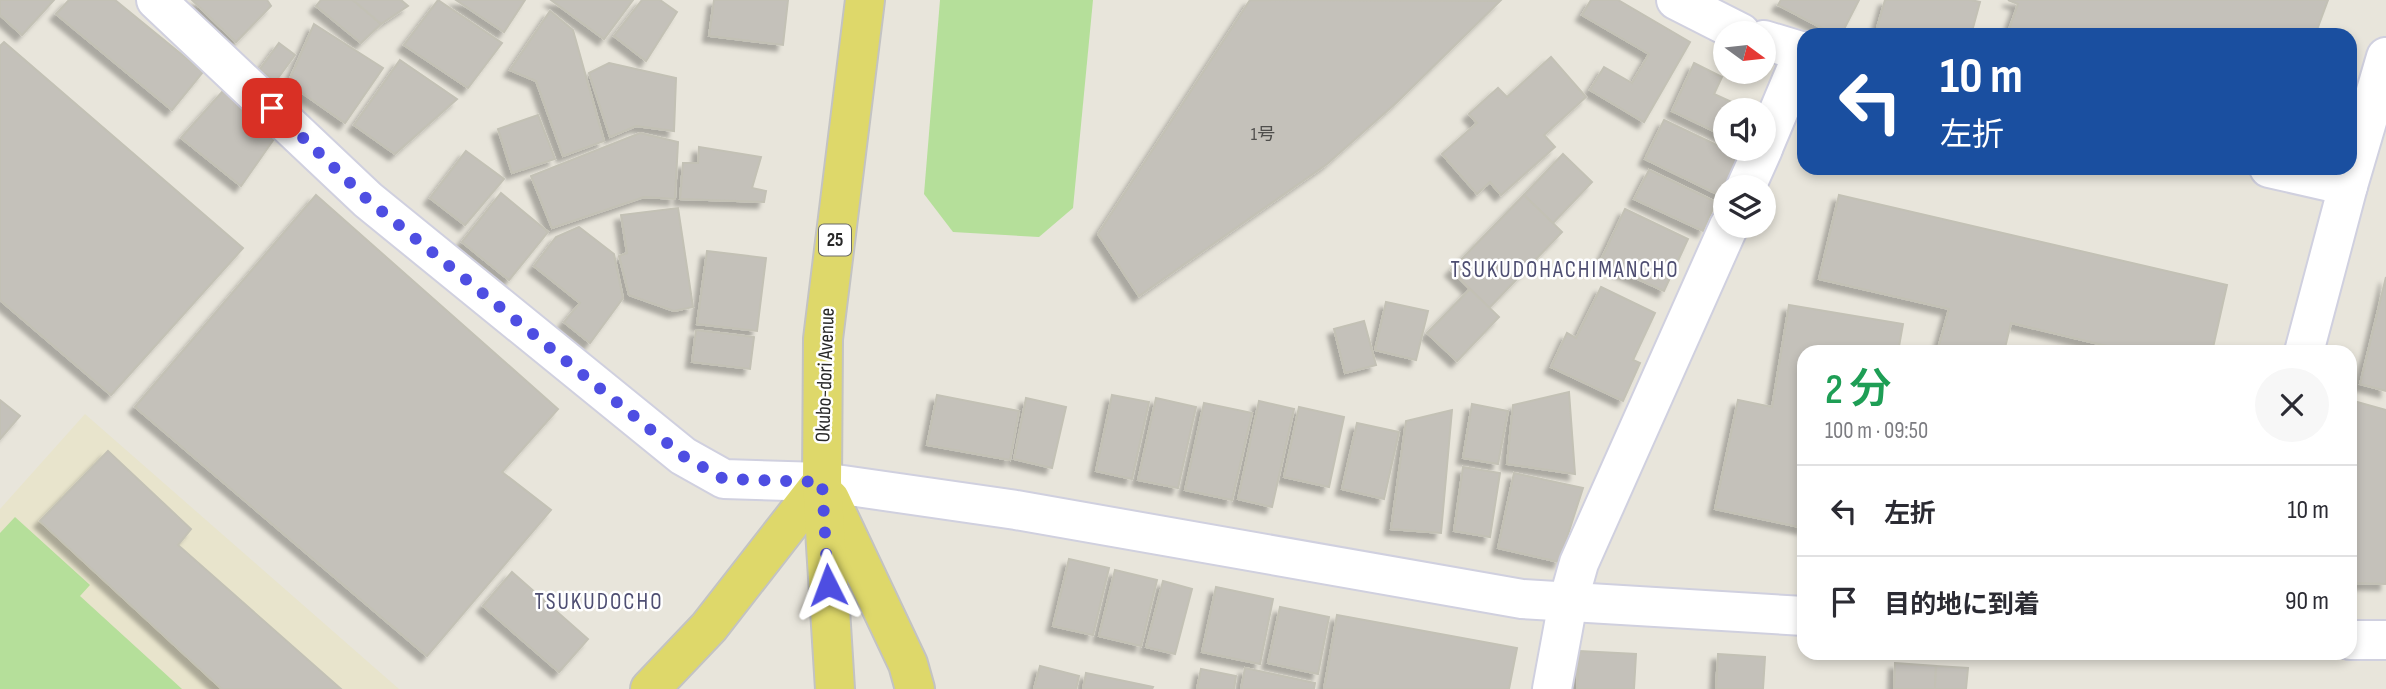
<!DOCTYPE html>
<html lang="ja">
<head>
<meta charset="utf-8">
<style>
	body { margin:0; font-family:"Sofia Sans Condensed","Noto Sans JP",sans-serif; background:#f7f7f7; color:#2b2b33; height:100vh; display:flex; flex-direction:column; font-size:26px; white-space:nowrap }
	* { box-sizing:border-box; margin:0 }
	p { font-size:23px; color:#7c7c81 }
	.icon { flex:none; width:38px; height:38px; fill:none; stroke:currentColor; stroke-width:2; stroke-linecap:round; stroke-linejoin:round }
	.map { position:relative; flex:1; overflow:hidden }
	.sheet { position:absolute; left:1797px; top:345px; width:560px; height:315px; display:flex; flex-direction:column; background:#fff; border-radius:21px; box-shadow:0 4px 10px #0003 }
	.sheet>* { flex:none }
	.guide { position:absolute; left:1797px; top:28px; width:560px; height:147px; border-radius:21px; box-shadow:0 4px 10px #0003; background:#1a4fa0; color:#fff; overflow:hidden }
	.needle { width:46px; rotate:105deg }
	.tools { position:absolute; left:1713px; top:21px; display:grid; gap:14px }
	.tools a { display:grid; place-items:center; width:63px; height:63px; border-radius:50%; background:#fff; box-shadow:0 4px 10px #0003; font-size:35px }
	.pin { position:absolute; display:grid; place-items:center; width:60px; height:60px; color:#fff; margin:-30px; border-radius:14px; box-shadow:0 4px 10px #0006 }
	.me { position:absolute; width:77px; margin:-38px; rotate:357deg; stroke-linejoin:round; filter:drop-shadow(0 0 5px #0008) }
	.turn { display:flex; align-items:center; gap:24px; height:147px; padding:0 28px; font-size:32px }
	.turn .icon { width:91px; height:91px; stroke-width:2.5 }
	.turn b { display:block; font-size:49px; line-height:60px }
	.round { display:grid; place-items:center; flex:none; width:74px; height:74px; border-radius:37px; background:#f7f7f7 }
	.summary { display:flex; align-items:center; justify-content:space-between; height:119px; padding:0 28px }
	h1 { font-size:42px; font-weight:600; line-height:52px; color:#1e9e55 }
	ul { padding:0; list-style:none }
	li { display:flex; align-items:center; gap:21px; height:91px; padding:0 28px; border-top:2px solid #e1e1e2 }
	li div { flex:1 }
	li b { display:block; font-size:26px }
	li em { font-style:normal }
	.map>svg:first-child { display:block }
	.education { fill:#e8e4cc }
	.pitch { fill:#b5df9a }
	.building { fill:#c4c1ba; stroke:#c3c1b5; stroke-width:2; filter:url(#shadow) }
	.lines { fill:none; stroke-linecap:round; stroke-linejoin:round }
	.minor-casing { stroke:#d0d0df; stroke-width:42 }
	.major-casing { stroke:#c3c3c3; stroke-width:42 }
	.minor { stroke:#fff; stroke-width:38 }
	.major { stroke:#ded86a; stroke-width:38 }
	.route { stroke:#4e4ee2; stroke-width:12; stroke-dasharray:0 21.6 }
	.labels { text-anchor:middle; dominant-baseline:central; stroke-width:5; stroke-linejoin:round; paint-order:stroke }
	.number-label { font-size:18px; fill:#4f4e4c }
	.shield { fill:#fff; stroke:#686868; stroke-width:2 }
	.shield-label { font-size:19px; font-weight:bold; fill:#282828 }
	.street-label { font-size:21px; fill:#282828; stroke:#fff }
	.neighbourhood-label { font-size:23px; letter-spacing:2px; fill:#4e4e72; stroke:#fff }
</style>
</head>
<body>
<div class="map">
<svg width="2386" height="689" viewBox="0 0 2386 689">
	<defs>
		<filter id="shadow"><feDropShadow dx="-6" dy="6" stdDeviation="2" flood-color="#0004"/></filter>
	</defs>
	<rect width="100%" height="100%" fill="#e8e5db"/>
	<!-- education -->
	<polygon class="education" points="85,414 399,689 0,689 0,509"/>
	<!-- pitch -->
	<g class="pitch">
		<polygon points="940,0 1093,0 1073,208 1039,237 953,232 924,194"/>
		<polygon points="15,517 90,585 80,596 182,689 0,689 0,533"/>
	</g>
	<!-- building -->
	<g class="building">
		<polygon points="0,0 54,0 22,35 0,15"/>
		<polygon points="69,0 115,0 203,72 172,110 56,14"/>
		<polygon points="192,0 267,0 271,6 236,42"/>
		<polygon points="321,0 353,0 381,24 361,43 316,6"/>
		<polygon points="353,0 401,0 408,6 381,24"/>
		<polygon points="438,0 502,43 468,88 404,45"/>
		<polygon points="456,0 525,0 504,32"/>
		<polygon points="551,0 633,0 604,39"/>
		<polygon points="642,0 660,0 677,12 646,61 614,36"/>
		<polygon points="714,0 788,0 783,45 709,36"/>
		<polygon points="1250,0 1500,1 1396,103 1327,164 1139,296 1098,234"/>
		<polygon points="1591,0 1618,0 1690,42 1644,122 1590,90 1604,67 1632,83 1649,54 1582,15"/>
		<polygon points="1781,0 1859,0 1841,35 1835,35 1778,5"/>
		<polygon points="1885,0 1971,0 1980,2 1971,35 1875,35"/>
		<polygon points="2008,0 2328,0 2315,35 2007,35 2018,4"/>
		<polygon points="550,11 573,30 604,141 563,156 536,81 510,70"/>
		<polygon points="314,24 383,68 345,123 288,83"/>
		<polygon points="4,42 243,248 111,395 0,300 0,46"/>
		<polygon points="279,43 295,55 275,82 260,69"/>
		<polygon points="1551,57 1586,97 1544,135 1555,147 1501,195 1490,182 1477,194 1442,154 1477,123 1469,114 1498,88 1507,97"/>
		<polygon points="400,60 457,99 395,154 354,125"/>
		<polygon points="609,63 676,78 674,131 636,126 610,137 589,73"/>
		<polygon points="1694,63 1722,77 1714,94 1749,110 1726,110 1726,137 1672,111"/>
		<polygon points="223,91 274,139 241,186 181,138"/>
		<polygon points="538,115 555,159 512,173 498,129"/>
		<polygon points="1664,120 1740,156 1721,196 1645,159"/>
		<polygon points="640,133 678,142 675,199 644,197 552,228 531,176"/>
		<polygon points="699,147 761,157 752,188 766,191 764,202 680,199 683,163 698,163"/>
		<polygon points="466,151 504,179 465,225 430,198"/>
		<polygon points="1563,154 1592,182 1553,223 1524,195"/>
		<polygon points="1649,170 1716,202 1703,231 1634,199"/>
		<polygon points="501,193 548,232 509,280 462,242"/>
		<polygon points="316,195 558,409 502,472 551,510 427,656 135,407"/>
		<polygon points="1524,195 1562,232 1489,308 1451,270"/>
		<polygon points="1839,195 2227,285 2212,352 2132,352 2011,323 2004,352 1937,352 1949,309 1819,279"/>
		<polygon points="678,208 693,307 674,311 629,295 619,256 627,253 621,215"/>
		<polygon points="1625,209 1688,239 1664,291 1600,262"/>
		<polygon points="579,227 614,254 623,298 590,343 564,322 580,303 534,266 556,237"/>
		<polygon points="707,251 766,258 757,331 697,324"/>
		<polygon points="2386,277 2386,391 2360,384"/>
		<polygon points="1601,287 1655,313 1633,360 1640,363 1623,401 1551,367 1567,333 1576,338"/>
		<polygon points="1470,289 1499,317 1457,361 1427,333"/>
		<polygon points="1386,302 1428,311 1416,360 1375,350"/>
		<polygon points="1789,305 1903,324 1898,352 1804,352 1804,528 1715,509 1738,400 1772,407"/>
		<polygon points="1364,321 1376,365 1345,373 1334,329"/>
		<polygon points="696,330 754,337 750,369 692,362"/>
		<polygon points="1569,392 1575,474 1507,464 1513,405"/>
		<polygon points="937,395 1019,411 1010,460 927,445"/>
		<polygon points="1112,395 1149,402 1132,479 1096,471"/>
		<polygon points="1026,398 1066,407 1052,468 1014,459"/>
		<polygon points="1156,398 1196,407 1178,488 1138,480"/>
		<polygon points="0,400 20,416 0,439"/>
		<polygon points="2350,400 2386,410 2386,584 2350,583"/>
		<polygon points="1259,401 1294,409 1272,507 1238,499"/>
		<polygon points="1204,403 1252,413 1232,500 1185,490"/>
		<polygon points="1472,404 1508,411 1498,464 1463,458"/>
		<polygon points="1299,407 1344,417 1329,487 1284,477"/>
		<polygon points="1452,410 1441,533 1391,529 1406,421"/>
		<polygon points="1357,423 1399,432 1384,499 1342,489"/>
		<polygon points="108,451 191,529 178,545 341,689 222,689 40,521"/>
		<polygon points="1463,467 1500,473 1490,537 1454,531"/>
		<polygon points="1514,473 1583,488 1559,562 1498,548"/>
		<polygon points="1069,559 1109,568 1093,635 1053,626"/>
		<polygon points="1115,570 1157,580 1141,646 1099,636"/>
		<polygon points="512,572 588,639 559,672 483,606"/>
		<polygon points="1163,581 1192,589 1175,654 1146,647"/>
		<polygon points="1216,587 1273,599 1260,664 1202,652"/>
		<polygon points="1280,607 1329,617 1318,674 1268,663"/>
		<polygon points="1337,615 1517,648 1509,689 1324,689"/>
		<polygon points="1579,651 1636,654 1634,689 1577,689"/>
		<polygon points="1718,654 1765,657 1763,689 1716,689"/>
		<polygon points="1895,663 1936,666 1935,689 1894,689"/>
		<polygon points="1040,666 1079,676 1076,689 1034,689"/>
		<polygon points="1936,666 1968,668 1966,689 1935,689"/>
		<polygon points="1245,668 1315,683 1314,689 1241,689"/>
		<polygon points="1201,669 1236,676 1234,689 1197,689"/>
		<polygon points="1086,673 1153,687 1152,689 1083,689"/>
	</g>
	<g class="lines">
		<defs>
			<g id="minor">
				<polyline points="156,0 368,200 683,456 724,479 822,482 1016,510 1522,599 1804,616"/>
				<polyline points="1676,0 1741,33"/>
				<polyline points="1764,40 1804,52"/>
				<polyline points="1764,146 1804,51"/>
				<polyline points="2269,168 2348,186"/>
				<polyline points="1746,187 1763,149"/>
				<polyline points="2304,352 2348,186 2386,57"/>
				<polyline points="2350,640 2386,640"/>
				<polyline points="1552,689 1568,602 1579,563 1729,226"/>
			</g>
			<g id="major">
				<polyline points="830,499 908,664 915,689"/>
				<polyline points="650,689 709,627 822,482"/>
				<polyline points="835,689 822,482 823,339 865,0"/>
			</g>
		</defs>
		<!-- minor casing -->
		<use href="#minor" class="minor-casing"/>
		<!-- major casing -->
		<use href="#major" class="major-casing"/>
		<!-- minor -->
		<use href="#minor" class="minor"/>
		<!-- major -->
		<use href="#major" class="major"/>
	</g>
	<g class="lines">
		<!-- route -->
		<polyline class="route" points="272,108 368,200 683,456 724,479 822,482 828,585"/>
	</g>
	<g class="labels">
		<!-- number labels -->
		<g class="number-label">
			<text x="1263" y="134">1号</text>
		</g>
		<!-- shield labels -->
		<rect class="shield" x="819" y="224.5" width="32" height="31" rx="5"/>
		<g class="shield-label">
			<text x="835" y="240">25</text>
		</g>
		<!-- street labels -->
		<g class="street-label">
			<text transform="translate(825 375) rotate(-88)">Okubo-dori Avenue</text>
		</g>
		<!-- neighbourhood labels -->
		<g class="neighbourhood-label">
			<text x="1565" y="270">TSUKUDOHACHIMANCHO</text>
			<text x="599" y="602">TSUKUDOCHO</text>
		</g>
	</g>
</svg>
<div class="tools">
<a><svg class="needle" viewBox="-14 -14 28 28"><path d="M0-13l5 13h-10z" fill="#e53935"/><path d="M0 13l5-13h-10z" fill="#7c7c81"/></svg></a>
<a><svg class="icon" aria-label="sound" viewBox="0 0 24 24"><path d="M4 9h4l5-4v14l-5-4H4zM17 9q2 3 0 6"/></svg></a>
<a><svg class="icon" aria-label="layers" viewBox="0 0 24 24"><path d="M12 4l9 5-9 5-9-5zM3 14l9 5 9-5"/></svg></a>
</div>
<div class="pin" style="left:272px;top:108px;background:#d93025"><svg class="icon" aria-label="arrive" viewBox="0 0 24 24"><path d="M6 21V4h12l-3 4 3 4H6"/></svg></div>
<svg class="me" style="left:828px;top:585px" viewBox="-20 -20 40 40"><path d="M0-17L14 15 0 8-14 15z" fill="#4e4ee2" stroke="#fff" stroke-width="4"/></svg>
<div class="guide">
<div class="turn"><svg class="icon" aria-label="left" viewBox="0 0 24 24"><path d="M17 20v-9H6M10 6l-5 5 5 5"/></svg><div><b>10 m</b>左折</div></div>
</div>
<section class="sheet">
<div class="summary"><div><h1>2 分</h1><p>100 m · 09:50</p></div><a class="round"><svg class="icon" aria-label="close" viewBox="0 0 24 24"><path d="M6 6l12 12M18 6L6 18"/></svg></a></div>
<ul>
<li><svg class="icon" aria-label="left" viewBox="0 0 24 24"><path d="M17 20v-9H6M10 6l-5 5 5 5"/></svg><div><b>左折</b></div><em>10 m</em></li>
<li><svg class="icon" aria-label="arrive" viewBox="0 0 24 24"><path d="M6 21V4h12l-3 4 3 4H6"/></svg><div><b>目的地に到着</b></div><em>90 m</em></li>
</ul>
</section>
</div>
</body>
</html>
